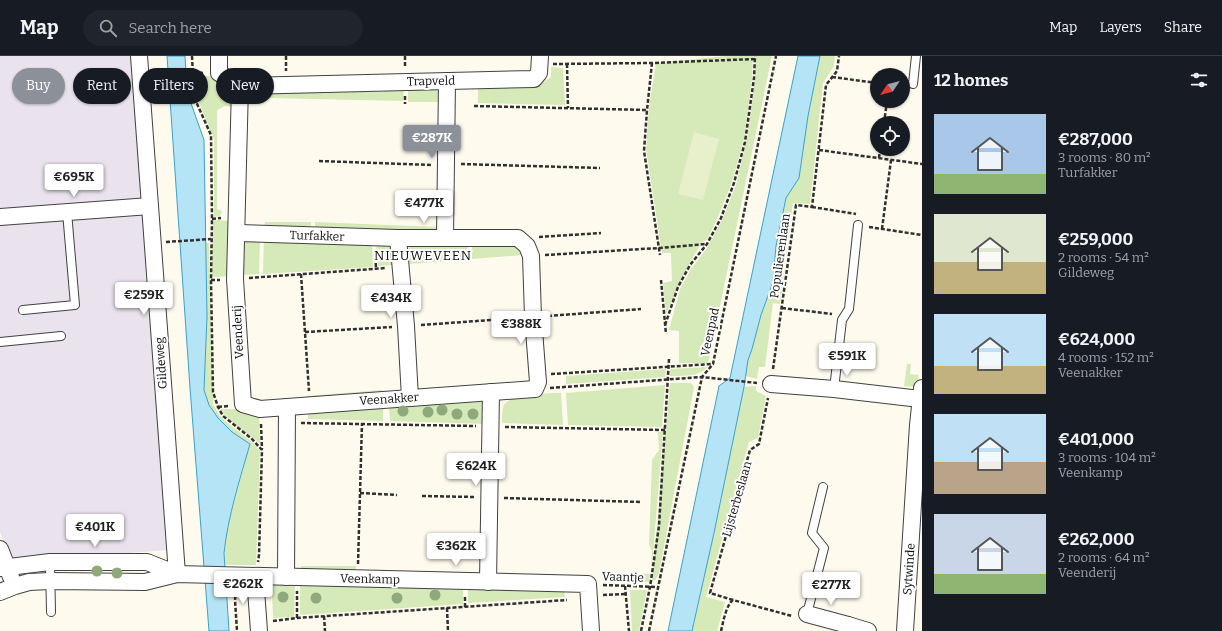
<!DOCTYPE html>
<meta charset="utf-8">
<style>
body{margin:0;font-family:Bitter,serif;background:#20242c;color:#f1f3f6;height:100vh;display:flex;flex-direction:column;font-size:15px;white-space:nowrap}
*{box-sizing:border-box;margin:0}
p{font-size:13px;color:#9ea1a6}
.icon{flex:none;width:22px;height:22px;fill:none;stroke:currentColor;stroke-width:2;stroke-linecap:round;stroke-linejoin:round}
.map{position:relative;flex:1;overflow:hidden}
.drawer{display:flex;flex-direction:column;background:#171b24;width:300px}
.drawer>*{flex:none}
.hud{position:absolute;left:12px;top:12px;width:380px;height:36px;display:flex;gap:8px}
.needle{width:26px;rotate:235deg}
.controls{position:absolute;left:870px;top:12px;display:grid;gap:8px}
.controls a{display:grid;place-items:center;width:40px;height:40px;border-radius:50%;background:#171b24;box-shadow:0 1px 3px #0004;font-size:20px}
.price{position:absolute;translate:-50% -34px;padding:0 9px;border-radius:4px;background:#fff;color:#222;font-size:13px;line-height:26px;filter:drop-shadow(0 1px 2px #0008)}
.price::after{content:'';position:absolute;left:50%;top:24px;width:12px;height:9px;margin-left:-6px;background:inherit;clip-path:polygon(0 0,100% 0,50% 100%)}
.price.on{background:#8c9099;color:#fff}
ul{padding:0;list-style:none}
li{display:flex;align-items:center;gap:12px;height:100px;padding:0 12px}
li span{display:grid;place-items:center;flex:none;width:112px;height:80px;border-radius:0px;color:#555}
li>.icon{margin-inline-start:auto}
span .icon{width:48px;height:48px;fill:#fffc;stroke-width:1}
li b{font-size:17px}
h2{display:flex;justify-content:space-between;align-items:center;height:48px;padding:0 12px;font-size:17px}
.tag{padding:0 14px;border-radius:18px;background:#171b24;box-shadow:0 1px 3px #0004;font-size:14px;line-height:36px}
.tag.on{background:#8c9099;color:#fff}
header{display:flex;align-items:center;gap:24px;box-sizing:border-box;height:56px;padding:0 20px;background:#171b24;border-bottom:1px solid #363941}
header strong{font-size:19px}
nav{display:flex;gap:22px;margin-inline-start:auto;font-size:14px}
.search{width:280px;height:36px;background:#20242c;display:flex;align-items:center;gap:10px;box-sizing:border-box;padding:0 14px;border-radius:22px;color:#9ea1a6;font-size:15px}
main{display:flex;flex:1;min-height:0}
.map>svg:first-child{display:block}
.industrial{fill:#eae2ec}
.green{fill:#d6e9b8}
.pitch{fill:#e7f0ca}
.water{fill:#b4e4f5;stroke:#3ba1cc}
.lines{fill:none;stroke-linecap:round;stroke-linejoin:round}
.lane-casing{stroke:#414141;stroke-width:10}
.street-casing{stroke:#414141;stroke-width:18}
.path{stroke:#303030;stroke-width:2.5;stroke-dasharray:4 2;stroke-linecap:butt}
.lane{stroke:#fff;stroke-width:8}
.street{stroke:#fff;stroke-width:16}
.tree{fill:#8fa87c}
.labels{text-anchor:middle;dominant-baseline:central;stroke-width:4;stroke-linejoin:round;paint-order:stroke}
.street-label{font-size:12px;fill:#0e0e0e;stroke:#fff}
.neighbourhood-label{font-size:13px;letter-spacing:1px;fill:#0e0e0e;stroke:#fff}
</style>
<header>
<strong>Map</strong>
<div class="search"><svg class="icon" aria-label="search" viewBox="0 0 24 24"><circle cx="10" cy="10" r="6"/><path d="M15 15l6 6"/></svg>Search here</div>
<nav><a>Map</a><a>Layers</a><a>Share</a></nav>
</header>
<main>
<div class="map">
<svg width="922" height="575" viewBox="0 0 922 575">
<rect width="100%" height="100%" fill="#fffaee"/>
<polygon class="industrial" points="0,0 141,0 170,494 11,505 0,476"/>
<g class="green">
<polygon points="726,0 753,0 752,23 744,83 731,129 717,163 707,184 702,186 686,213 666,258 663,227 672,225 671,197 662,197 646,93 649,51 656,7"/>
<polygon points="756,0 772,0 709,303 707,307 679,307 679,275 669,274 680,233 691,213 707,192 722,164 736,129 747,82 755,23"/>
<polygon points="820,0 835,0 834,10 823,27 810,148 793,147 780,248 773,247 765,311 759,311 757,323 745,320 748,304 752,293 761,259 773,226 776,190 786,142 799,122 808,60"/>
<polygon points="551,11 563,12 565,49 478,47 478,31 539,29 551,21"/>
<path d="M194 20H214C215 23 215 27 216 29 222 40 232 32 235 51L225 50 217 54V153L222 155 220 160 215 161 214 159V83L196 39Z"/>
<polygon points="397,31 404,31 403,45 268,42 268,35 382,36"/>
<polygon points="408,31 433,31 440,36 442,46 408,46"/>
<polygon points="215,164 232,165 231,220 215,221 212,219 213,167"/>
<polygon points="265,166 311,166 310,174 264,174"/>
<polygon points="315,166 438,171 434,175 315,175"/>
<polygon points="260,182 259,218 240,219 242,188 246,184"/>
<polygon points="264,182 372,185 373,211 263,218"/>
<path d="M376 185 387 186C392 193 392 200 393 209L378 210Z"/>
<polygon points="468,186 467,204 407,208 406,196 410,190"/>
<path d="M206 187H209L213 348 220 360 230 369 252 386 260 395 256 509H225C223 490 228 473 232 454 238 432 244 410 250 388 234 379 217 366 208 349 200 332 206 309 206 291 207 256 206 222 206 187Z"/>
<polygon points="472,187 517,189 523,199 472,203"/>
<polygon points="907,308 911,308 910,318 919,319 917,327 913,331 904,330"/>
<path d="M707 311C700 321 682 320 670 320V313Z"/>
<polygon points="666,313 665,321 566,328 566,320"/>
<polygon points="670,327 691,327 694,331 659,517 656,523 652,526"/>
<polygon points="665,329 662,371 568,369 566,337"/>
<polygon points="756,330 756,335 766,340 758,382 749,386 706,541 725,546 717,575 692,575 714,477 744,331"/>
<polygon points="382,334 383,341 306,345 306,340"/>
<path d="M552 337H561L563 369 502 367C502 362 502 353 504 349 509 339 542 338 552 337Z"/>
<polygon points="480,344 486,349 487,368 390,365 389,350"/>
<polygon points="383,350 383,365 308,363 308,355"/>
<path d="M221 353H240C246 359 250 360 259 360L260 388C249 377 228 367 221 353Z"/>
<polygon points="658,376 663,376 652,510 651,510 652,495 649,489 652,404 659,394"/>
<polygon points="301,510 356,510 356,518 302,515"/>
<polygon points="627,517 650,518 649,526 628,525"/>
<path d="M273 526H295L294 561 273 562 272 537 264 538C265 532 267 529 273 526Z"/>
<polygon points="300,526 463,530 463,548 300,559"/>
<polygon points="468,530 564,532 565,541 468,547"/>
<polygon points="630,534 647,534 639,575 632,575"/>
</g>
<polygon class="pitch" points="694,76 719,83 703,144 678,138"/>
<g class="water">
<path d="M167 0H185L187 36 204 84 207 261 204 334 209 349 218 362 232 376 250 388C240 423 228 460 224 497L229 575H209L190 332Z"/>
<polygon points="798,0 820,0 808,60 799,122 786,142 776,190 773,226 761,259 752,293 748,304 744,331 714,477 692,575 668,575 719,330 730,322"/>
</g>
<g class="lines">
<g class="lane-casing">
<g id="lane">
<polyline points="913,28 916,0"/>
<polyline points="23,254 75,249 67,156"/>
<polyline points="0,286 61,280"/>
<polyline points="834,333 842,264 849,253 858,169"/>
<polyline points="50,506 51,556"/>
<polyline points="807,558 824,492 812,477 823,431"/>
</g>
</g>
<g class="street-casing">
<g id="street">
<polyline points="139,0 177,518"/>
<polyline points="219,0 219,17 240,30 235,223 243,348 260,353 287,351 286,521"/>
<polyline points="240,30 534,23 539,17 540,0"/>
<polyline points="0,161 150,150"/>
<polyline points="237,177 398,182 518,182 527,190 531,200 533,261 538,326 535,333 287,351"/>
<polyline points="398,182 406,270 410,342"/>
<polyline points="445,182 447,25"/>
<polyline points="771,328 834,333 920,343"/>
<polyline points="0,493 11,521"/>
<polyline points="0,512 50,506 147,506 177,518"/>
<polyline points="255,520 259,575"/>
<polyline points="488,526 491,336"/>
<polyline points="0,536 15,530 29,526 50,525 145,526 177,518 588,528 591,575"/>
<polyline points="807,558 848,569"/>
<polyline points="847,575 848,569 868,575"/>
<polyline points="905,575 918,369 922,332"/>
</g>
</g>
<g class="path">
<polyline points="192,0 194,41 211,79 212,163 211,224 213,336 218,351 223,360 252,383 262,394 259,499 258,506"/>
<polyline points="286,0 286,15"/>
<polyline points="405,0 405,11"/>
<polyline points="652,7 647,54 644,95 660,199"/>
<polyline points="553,8 652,7 755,3"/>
<polyline points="567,8 568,52"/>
<polyline points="193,16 204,17"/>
<polyline points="832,21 877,27"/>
<polyline points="405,40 405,48"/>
<polyline points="474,50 647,54"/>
<polyline points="884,67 887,45"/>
<polyline points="819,94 922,108"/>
<polyline points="879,102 880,93"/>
<polyline points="319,105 432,109"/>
<polyline points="461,108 600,112"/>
<polyline points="812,151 856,158"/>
<polyline points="212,163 221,162"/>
<polyline points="869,171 922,179"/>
<polyline points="882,173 891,104"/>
<polyline points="539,181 601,177"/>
<polyline points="166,186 211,183"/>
<polyline points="375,195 376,212"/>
<polyline points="545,199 659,192 706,188"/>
<polyline points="301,218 309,335"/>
<polyline points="249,222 386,212"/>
<polyline points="211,224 220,224"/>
<polyline points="661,224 666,278"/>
<polyline points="782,252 832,258"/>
<polyline points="548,260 641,253"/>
<polyline points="421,269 519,262"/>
<polyline points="665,269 678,231 690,209 707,188 721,162 734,127 745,86 754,22 755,0"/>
<polyline points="305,276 392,271"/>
<polyline points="773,313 796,149 812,151 826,29 837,15 839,0"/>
<polyline points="551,318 712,308"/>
<polyline points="550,332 702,321 757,327"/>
<polyline points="218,351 228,350"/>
<polyline points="301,367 476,370"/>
<polyline points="261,368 262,393"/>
<polyline points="505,371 665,374"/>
<polyline points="360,437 397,439"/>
<polyline points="422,440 475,441"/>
<polyline points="504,442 641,446"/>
<polyline points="358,508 362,367"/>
<polyline points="603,529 658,531"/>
<polyline points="625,530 629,575"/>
<polyline points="236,534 235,544 237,575"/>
<polyline points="603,539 625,538"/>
<polyline points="733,544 710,537 750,394 759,388 768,342"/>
<polyline points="465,551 465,539"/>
<polyline points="447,552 448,575"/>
<polyline points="324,560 325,575"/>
<polyline points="297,562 297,535"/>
<polyline points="273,565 297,562 567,544"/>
<polyline points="641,575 650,531 659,470 669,303"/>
<polyline points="649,575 702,321 713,308 776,0"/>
<path d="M721 575C723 567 726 549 733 544L792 560"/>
</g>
<use href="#lane" class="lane"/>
<use href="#street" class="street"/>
</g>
<g class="tree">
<circle cx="259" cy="40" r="5.5"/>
<circle cx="442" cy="354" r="5.5"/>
<circle cx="403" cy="355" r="5.5"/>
<circle cx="428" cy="356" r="5.5"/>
<circle cx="457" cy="358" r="5.5"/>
<circle cx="473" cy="358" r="5.5"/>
<circle cx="97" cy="515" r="5.5"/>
<circle cx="117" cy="517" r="5.5"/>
<circle cx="435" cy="539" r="5.5"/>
<circle cx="283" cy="541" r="5.5"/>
<circle cx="316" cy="542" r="5.5"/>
<circle cx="397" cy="542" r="5.5"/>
</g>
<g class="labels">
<g class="street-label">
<text transform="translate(431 25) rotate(-1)">Trapveld</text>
<text transform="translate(317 180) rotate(2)">Turfakker</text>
<text transform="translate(780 200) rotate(-82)">Populierenlaan</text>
<text transform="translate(238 276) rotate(-93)">Veenderij</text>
<text transform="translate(710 276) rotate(-78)">Veenpad</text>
<text transform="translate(161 307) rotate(-94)">Gildeweg</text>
<text transform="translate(389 343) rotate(-4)">Veenakker</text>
<text transform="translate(737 443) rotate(-74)">Lijsterbeslaan</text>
<text transform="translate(909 513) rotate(-86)">Sytwinde</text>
<text transform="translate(623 521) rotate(2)">Vaantje</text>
<text transform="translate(370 523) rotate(1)">Veenkamp</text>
</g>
<g class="neighbourhood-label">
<text x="423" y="199">NIEUWEVEEN</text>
</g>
</g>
</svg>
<div class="controls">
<a><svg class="needle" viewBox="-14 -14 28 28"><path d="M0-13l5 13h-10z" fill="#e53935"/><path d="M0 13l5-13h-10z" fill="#9ea1a6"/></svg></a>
<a><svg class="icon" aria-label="locate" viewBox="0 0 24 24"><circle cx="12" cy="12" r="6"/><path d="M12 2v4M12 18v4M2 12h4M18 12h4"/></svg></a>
</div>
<b class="price on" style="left:432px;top:103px">€287K</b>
<b class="price" style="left:74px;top:142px">€695K</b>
<b class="price" style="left:424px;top:168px">€477K</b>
<b class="price" style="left:144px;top:260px">€259K</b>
<b class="price" style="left:391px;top:263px">€434K</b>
<b class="price" style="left:521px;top:289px">€388K</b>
<b class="price" style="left:847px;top:321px">€591K</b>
<b class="price" style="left:476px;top:431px">€624K</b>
<b class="price" style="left:95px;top:492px">€401K</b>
<b class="price" style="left:456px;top:511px">€362K</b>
<b class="price" style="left:243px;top:549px">€262K</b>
<b class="price" style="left:831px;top:550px">€277K</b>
<div class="hud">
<a class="tag on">Buy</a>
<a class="tag">Rent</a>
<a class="tag">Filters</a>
<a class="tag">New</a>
</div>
</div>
<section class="drawer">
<h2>12 homes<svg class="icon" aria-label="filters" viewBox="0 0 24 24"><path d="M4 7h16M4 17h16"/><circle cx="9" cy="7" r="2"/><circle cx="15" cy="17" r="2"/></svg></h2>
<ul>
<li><span style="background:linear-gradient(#a9c7e8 75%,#8fb573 0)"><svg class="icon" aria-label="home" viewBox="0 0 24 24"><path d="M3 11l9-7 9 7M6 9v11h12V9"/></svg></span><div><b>€287,000</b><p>3 rooms · 80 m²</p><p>Turfakker</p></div></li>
<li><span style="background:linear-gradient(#dfe7d0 60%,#c2b280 0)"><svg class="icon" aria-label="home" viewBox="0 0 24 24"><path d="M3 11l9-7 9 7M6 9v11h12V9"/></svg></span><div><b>€259,000</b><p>2 rooms · 54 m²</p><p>Gildeweg</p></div></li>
<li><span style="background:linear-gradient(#bfe0f5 65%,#c2b280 0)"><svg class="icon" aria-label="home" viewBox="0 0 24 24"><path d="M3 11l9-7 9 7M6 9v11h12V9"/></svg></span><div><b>€624,000</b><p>4 rooms · 152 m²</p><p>Veenakker</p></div></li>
<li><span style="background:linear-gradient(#bfe0f5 60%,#b9a48a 0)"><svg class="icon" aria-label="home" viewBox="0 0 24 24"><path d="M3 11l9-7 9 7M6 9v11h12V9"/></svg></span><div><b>€401,000</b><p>3 rooms · 104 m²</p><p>Veenkamp</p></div></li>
<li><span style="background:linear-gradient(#c9d6e8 75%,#8fb573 0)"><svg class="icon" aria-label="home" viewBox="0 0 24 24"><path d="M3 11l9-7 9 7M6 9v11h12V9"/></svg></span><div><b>€262,000</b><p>2 rooms · 64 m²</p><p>Veenderij</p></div></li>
</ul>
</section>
</main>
